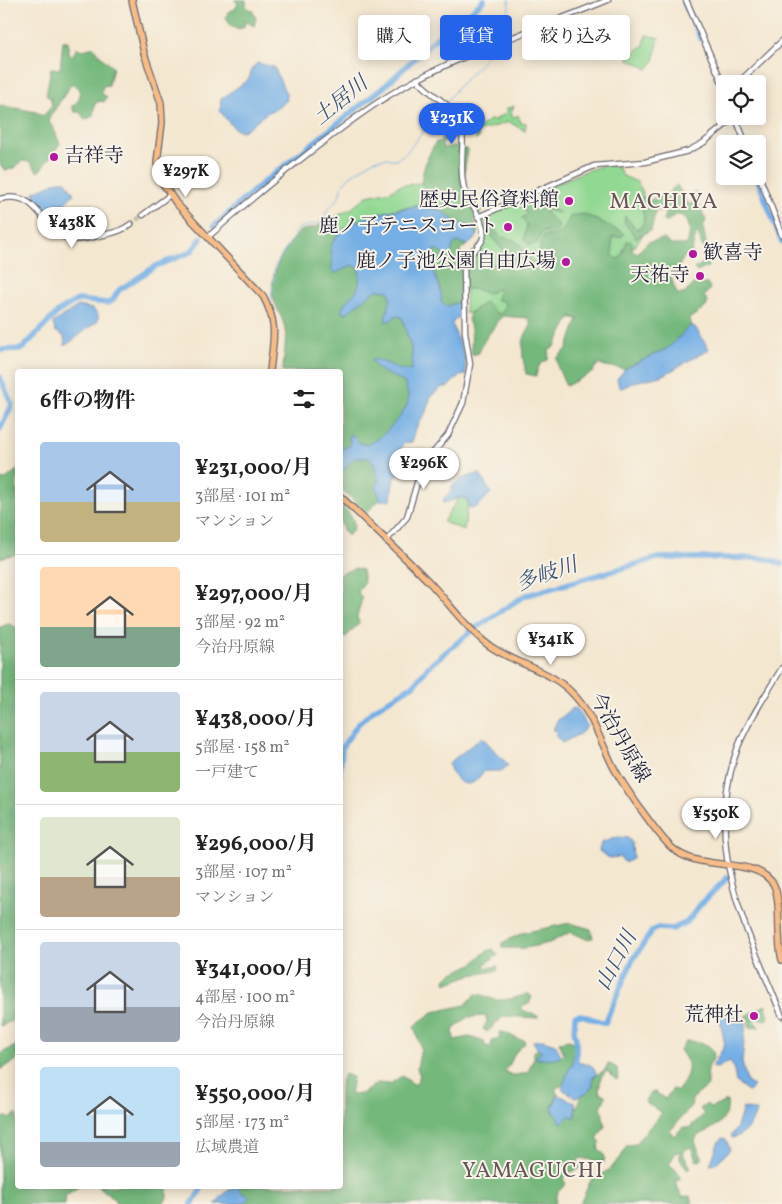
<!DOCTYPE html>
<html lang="ja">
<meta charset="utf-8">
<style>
body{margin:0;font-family:Vollkorn,"Noto Serif JP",serif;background:#f2f2f2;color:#222;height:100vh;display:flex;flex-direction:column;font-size:19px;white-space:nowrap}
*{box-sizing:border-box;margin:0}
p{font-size:16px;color:#767676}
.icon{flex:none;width:28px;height:28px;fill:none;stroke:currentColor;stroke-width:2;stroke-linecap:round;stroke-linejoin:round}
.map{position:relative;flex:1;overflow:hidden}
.sheet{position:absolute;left:15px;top:369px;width:328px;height:820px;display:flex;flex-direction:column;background:#fff;border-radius:5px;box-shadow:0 2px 12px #0003}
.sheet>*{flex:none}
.banner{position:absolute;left:358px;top:15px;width:349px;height:45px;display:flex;gap:10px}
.fabs{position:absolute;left:716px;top:75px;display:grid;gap:10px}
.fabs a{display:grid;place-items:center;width:50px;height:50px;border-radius:5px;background:#fff;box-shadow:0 2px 12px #0003;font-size:25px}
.price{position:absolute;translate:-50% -42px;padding:0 11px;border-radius:18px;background:#fff;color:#222;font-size:16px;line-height:32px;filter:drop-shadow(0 1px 2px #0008)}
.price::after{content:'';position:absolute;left:50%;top:30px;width:15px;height:11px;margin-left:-8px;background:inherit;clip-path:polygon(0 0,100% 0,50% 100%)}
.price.active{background:#2563eb;color:#fff}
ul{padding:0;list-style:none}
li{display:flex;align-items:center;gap:15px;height:125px;padding:0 25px}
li+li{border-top:1px solid #e0e0e0}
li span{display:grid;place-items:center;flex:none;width:140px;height:100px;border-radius:5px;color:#555}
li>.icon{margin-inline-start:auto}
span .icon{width:60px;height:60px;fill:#fffc;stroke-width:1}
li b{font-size:21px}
h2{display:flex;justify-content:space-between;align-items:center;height:60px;padding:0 25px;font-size:21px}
.pill{padding:0 18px;border-radius:5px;background:#fff;box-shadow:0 2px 12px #0003;font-size:18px;line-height:45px}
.pill.active{background:#2563eb;color:#fff}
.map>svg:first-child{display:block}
.green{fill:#91d892;stroke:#5a7d66}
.forest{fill:#74b87c;stroke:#4b6d5c}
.water{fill:#74afe5;stroke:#4b6890}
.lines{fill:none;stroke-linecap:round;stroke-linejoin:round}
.stream{stroke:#74afe5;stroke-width:1}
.river{stroke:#74afe5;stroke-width:5.5}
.minor-tunnel{stroke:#cac0b2;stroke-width:4.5;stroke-dasharray:4.5 2;stroke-linecap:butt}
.minor-casing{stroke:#6c676f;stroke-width:7}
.major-casing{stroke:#6c676f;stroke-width:8}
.minor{stroke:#fff;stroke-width:4.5}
.major{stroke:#f7bd88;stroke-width:5.5}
.poi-dot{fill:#b5179e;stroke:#f7f3e8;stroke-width:2}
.labels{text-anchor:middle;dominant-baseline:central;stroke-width:4;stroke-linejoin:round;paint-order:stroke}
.poi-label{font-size:20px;fill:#22223b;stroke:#f7f3e8;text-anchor:end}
.street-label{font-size:20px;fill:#22223b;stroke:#f7f3e8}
.water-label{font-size:21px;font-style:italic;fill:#3f5376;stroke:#f7f3e8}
.quarter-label{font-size:22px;letter-spacing:1px;fill:#675557;stroke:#f7f3e8}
</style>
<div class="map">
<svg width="782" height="1204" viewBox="0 0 782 1204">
<rect width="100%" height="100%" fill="#f7f3e8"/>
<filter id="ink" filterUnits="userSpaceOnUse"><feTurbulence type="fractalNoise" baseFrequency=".02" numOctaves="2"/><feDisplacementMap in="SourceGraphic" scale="10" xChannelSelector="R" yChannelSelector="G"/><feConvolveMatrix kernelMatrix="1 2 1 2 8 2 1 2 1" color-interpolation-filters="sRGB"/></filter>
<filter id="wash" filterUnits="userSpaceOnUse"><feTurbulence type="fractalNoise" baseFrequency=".0096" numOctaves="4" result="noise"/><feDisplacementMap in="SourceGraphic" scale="20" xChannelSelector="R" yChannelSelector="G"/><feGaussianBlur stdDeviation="1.12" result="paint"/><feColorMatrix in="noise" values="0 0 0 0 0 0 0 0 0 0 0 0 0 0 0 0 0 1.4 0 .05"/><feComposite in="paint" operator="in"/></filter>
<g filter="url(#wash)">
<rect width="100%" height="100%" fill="#f4e7d0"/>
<g class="green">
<polygon points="646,35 659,38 654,61 648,69 627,58 644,45"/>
<polygon points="514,106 511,113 513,118 518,115 521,123 526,123 525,131 509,122 477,132 479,138 476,140 476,129 490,120 497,120 497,118 507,113 506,109"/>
<path d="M606 165 617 166 623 176 637 182 642 190 644 218 642 236 632 249 611 325 556 315 529 318 465 313 467 259 484 238 483 220C500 207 512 205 531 196 556 185 579 171 606 165Z"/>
<path d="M421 183 429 192 430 207C406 203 356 217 339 235L327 221 351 209 367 196 391 191 398 186Z"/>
<polygon points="460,496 468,501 464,530 443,522"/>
</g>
<g class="forest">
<polygon points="235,0 246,0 246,7 252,10 256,18 254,26 245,21 244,27 239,29 231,26 226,17 228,12 235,9 238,4"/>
<path d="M63 41H68V53L72 56 77 48 83 50 94 47C97 53 108 63 113 67L109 85 103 86 101 93 107 97 104 102 101 101 95 103 93 116 85 120 80 112H74L72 106C82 100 83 90 72 83L48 120 53 127 60 144C53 152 45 166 38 172L30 162 22 161 13 169 5 170 0 165V105L36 112 43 116 52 106 50 97 46 96 51 68 60 69Z"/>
<path d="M451 120H453L450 137 442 144 443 148 457 146 468 150 463 180 482 212 474 220 479 233 467 246 460 249 461 263 470 264 479 251 489 265 496 263 504 252 493 238 490 228 492 226 500 237C520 239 523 247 533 262H540V244L543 236C558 236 565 231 570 216L584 214 622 232 624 234 621 237H612L613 255 617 259 621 257 627 241 632 242V250L637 253 648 242 664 239 671 245H686C692 237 691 213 676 215 673 216 669 220 666 222L663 220 666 212 656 210 651 230 636 238 624 222 625 216 636 229 641 227 644 220 641 198 647 196 649 201 668 193 677 185 688 204 693 203V192H696L697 202 706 220 703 227 708 254V267L697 272 694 269 702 264 706 258 698 233 696 234 691 254 684 257 678 268 673 269 670 275 677 294H684L694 284H708L710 289 704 296 708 302 706 307 689 319 693 332 669 352 629 372C619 365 610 369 600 364L595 367 593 372 566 386 558 368 557 358 567 349 578 319 571 316 555 346 549 351 548 360C539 363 538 367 536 376L526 374C523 356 518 342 531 326L529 318 502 316C494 329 483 338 479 353L472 355C470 342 474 331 468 320L470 313 485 302 498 314 503 312 505 304 503 301 496 300 499 293 497 289 487 294 476 289H460L458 309 439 307 428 271 429 192 421 183C423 169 428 154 436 142H440Z"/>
<polygon points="542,199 543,205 560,213 547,210 546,213 559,226 557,230 552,232 542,232 537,243 529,245 524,239 527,225 522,218 527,214 520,205"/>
<path d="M327 221 341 239 352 260 385 283 406 313 415 347 411 408 375 447 340 455V371H283C283 357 287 342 285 329 283 317 275 307 273 296 269 269 285 250 300 231L316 227Z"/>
<polygon points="368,454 375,459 382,498 367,512 340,488 340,461 353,455"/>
<polygon points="17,470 17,554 0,558 0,480 6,479"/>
<path d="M340 504C350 514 361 524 348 536 339 528 340 515 340 504Z"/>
<polygon points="355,568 362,570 364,582 358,592 362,599 357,617 359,623 346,637 340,636 343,608 340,604 340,574"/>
<polygon points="9,624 18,628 18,1015 11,1021 0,1026 0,627"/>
<polygon points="570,923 591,929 593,938 586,939 571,932 549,943 526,948 502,948 502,943 522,933"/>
<path d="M493 949 498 955 484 965 487 968 498 966 497 971 470 975 446 984 445 979C453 971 461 970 470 965 480 961 477 954 493 949Z"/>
<path d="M528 993 532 997 529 1004 522 1006V1010L538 1016V1018L504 1016 487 1032 483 1029 487 1022 486 1016 468 1017 453 1030 454 1040 469 1037 484 1041 485 1046 491 1047 492 1040 500 1038 499 1032C508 1031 514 1040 524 1040L525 1043 515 1053 509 1066 504 1070C512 1078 518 1075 528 1072L534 1058V1051L540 1050 546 1060 555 1059 564 1054 559 1042 569 1040 575 1043C574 1060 571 1069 564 1084L555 1089 558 1095 553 1105V1112L563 1122 570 1115H576L574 1110 580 1101V1096L593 1086 592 1078 605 1070 608 1063 617 1068 618 1079 616 1080 607 1071 601 1077 599 1092 606 1096 601 1107 605 1126 597 1139 600 1142 598 1149C603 1152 606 1156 604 1162L580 1158 577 1163 581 1168 568 1173 563 1179 566 1184 558 1192 555 1204H222L241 1186H340V1085L344 1074 353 1077 350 1094C362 1097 368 1089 377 1083L390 1084 402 1076 415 1085 420 1076 417 1068 421 1048 414 1026 433 1012 465 1005 476 994C483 994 489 998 496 1000 503 1001 522 997 528 993Z"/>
<polygon points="766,1005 769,1018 766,1020 752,1018 759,1027 749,1028 749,1019 745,1016"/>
<path d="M686 1041C695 1041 717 1043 713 1058 712 1063 708 1065 708 1069 707 1075 708 1081 708 1086L692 1099 691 1106 670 1131 674 1136 683 1127 689 1128 704 1114 700 1109 707 1104 711 1108 727 1101C730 1122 713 1128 697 1136L695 1142 702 1158 700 1161 696 1160 691 1147 684 1150 683 1154 691 1168 688 1170 680 1159V1152H676L669 1164 681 1175 679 1180 675 1181 682 1197 690 1196 692 1204H580L591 1180 609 1170 621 1157 627 1145 636 1144C644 1132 653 1124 662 1113L645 1102 651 1092H655L665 1099 673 1089 678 1091C688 1073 694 1069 680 1050Z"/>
<polygon points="17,1045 17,1060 0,1070 0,1054"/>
<polygon points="17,1113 18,1186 80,1186 66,1195 64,1204 0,1204 0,1118 7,1117 12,1119 14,1115"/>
<polygon points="98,1186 169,1186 167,1188 167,1198 163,1204 117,1204 116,1200"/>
</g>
<g class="water">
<path d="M257 63 274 67 286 94 287 100C281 106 274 109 267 113 240 131 244 143 220 111L221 99 249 79 252 69Z"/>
<polygon points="59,181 66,181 74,194 52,215 49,215 35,201 34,192"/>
<path d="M418 206 443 211 454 221 472 227 478 236 468 245 457 242 453 245 451 256 447 257 435 249C423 266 445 285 441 302L447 306 460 302V317L455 319 452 324 465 358 466 375 459 376 448 387H442L431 396 425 414 416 428 412 442 404 443 401 447V470L393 482 391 501 380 500 376 487 378 479 373 463 369 458H354L344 470 340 466V450L350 445 349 435H353C357 441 361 446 368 444 378 443 403 415 407 405 410 398 407 389 404 382L379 370 371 360C385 357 397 375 412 369V351L402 317 395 316 393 319 386 322C384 310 394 303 389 291L376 290 345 314 341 311C349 290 362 300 359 268L352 265 336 273 331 270C335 258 329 250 332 244 347 214 389 212 418 206Z"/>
<polygon points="78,306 93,309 98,315 98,321 65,346 64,336 55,331 53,323"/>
<polygon points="690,326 695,327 709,349 664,375 661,374 661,376 634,382 622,388 619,387 617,379 626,368 668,348"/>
<polygon points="477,474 480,474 491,493 477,507 469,508 468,501 463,497 443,503 444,498 452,491 451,487 461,479"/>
<polygon points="573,708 577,709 587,726 581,733 562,743 555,735 558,732 557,730 553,730 557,721"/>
<path d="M482 737 508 765 502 771H485C480 775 477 781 472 783 460 788 450 773 449 763Z"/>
<polygon points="618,837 628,838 632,843 633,858 625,863 620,857 609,858 599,851 601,843"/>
<path d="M719 1016C726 1014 740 1017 746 1022L742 1062 747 1082 753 1086 749 1092 736 1082 734 1070 730 1061 717 1068 712 1067 725 1045Z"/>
<polygon points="543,1040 555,1044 561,1055 559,1058 537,1059 537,1055 542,1052 538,1050 533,1041"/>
<polygon points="575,1062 591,1065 597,1074 592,1078 593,1086 586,1093 576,1098 562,1089 570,1066"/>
<polygon points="558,1095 575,1102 575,1118 570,1115 563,1122 560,1122 552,1108"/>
<path d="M743 1108 756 1111C754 1122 744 1136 732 1138L731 1135 737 1127Z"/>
<polygon points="722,1138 726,1139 730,1150 715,1164 710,1165 718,1143"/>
<polygon points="238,1187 241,1192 250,1197 244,1204 215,1204 227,1191"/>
</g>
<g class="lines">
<g class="stream">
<path d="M493 42C500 28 511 17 509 0"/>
<polyline points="271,301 275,266 299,228 319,223 323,219 328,209 338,199 343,184 350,176 374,160 387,158 396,160 407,152 457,88 483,61 490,48"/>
</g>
<g class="river">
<polyline points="683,0 701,39"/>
<polyline points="717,77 725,96"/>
<polyline points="756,176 782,242"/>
<polyline points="214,226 259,186 385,86 461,15 467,15 484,0"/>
<polyline points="0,350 22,349 58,312 72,303 78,300 107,303 112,301 119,290 156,266 191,252 201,239"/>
<polyline points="0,377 12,405 0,429"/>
<polyline points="340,774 342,747 358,724 375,709 415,684 429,666 474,629 524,596 658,558 752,558 768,559 782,564"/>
<polyline points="576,1066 576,1039 574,1030 575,1016 581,1015 605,1023 632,961 652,931 657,928 673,929 687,922 700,905 728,877"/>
<polyline points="192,1204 203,1186"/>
</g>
</g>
</g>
<g filter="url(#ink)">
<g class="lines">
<polyline class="minor-tunnel" points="131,224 143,215"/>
<g class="minor-casing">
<g id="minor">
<polyline points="686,0 725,89"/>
<polyline points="737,84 782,41"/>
<polyline points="735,116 746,144"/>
<polyline points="758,173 782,235"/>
<path d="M0 199C43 189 40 235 72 239 81 241 91 237 99 236 111 233 121 232 131 224"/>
<polyline points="143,215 170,195"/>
<polyline points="478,217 594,166 645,162 688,151 703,143 735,117"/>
<path d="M208 237C241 207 275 179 310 152 344 126 377 100 416 80 477 48 545 26 608 0"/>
<path d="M386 541 407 517 422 466 448 435 463 403 470 364 465 332 464 261C469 253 481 247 483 238 486 221 469 202 464 188 458 166 466 144 461 122 452 104 429 95 417 79"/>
<path d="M782 668C767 693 749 719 738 747 702 848 745 925 782 1016"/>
</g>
</g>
<g class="major-casing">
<g id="major">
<path d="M132 0 144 53 161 103 162 123 157 162 160 179 176 203 263 296C279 325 273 340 270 371"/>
<path d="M340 496C370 525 401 553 430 583 448 602 465 627 487 644 513 664 551 669 574 695 593 715 601 743 614 768 623 785 657 834 671 847 699 874 755 854 774 885 782 904 776 937 782 960"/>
</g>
</g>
<use href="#minor" class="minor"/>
<use href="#major" class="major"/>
</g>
</g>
<g class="poi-dot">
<circle cx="54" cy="157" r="5"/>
<circle cx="569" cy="201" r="5"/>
<circle cx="508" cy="227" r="5"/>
<circle cx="693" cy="254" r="5"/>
<circle cx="566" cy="262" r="5"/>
<circle cx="700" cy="276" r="5"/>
<circle cx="754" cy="1016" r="5"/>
</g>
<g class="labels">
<g class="poi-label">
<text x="64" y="157" text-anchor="start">吉祥寺</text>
<text x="559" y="201">歴史民俗資料館</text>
<text x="498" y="227">鹿ノ子テニスコート</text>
<text x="703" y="254" text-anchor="start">歓喜寺</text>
<text x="556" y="262">鹿ノ子池公園自由広場</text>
<text x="690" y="276">天祐寺</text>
<text x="744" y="1016">荒神社</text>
</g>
<g class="street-label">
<text transform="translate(619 738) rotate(60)">今治丹原線</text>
</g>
<g class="water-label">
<text transform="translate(341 101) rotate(-39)">土居川</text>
<text transform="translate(547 575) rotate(-19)">多岐川</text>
<text transform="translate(617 961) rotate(-62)">山口川</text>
</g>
<g class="quarter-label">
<text x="664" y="202">MACHIYA</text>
<text x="533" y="1171">YAMAGUCHI</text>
</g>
</g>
</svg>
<div class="fabs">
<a><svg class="icon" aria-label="locate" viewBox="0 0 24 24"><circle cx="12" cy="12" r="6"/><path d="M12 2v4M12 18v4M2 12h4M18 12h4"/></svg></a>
<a><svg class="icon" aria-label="layers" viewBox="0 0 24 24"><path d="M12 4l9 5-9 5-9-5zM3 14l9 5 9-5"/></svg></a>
</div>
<b class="price active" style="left:452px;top:145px">¥231K</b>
<b class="price" style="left:186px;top:198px">¥297K</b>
<b class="price" style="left:72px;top:249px">¥438K</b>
<b class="price" style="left:424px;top:490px">¥296K</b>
<b class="price" style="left:551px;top:666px">¥341K</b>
<b class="price" style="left:716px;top:840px">¥550K</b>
<div class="banner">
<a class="pill">購入</a>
<a class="pill active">賃貸</a>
<a class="pill">絞り込み</a>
</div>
<section class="sheet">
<h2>6件の物件<svg class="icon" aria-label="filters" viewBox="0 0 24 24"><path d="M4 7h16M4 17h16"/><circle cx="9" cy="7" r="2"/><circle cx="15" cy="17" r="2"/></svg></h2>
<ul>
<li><span style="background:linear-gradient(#a9c7e8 60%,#c2b280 0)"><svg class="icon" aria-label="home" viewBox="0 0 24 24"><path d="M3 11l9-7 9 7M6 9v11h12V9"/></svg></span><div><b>¥231,000/月</b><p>3部屋 · 101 m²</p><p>マンション</p></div></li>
<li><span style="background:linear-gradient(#ffd9b3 60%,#7fa58c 0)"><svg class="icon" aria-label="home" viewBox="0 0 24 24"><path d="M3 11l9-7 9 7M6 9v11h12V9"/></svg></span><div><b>¥297,000/月</b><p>3部屋 · 92 m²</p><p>今治丹原線</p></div></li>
<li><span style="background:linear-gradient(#c9d6e8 60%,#8fb573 0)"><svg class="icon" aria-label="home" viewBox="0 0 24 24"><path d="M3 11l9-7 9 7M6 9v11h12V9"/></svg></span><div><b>¥438,000/月</b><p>5部屋 · 158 m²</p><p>一戸建て</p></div></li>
<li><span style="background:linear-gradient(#dfe7d0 60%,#b9a48a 0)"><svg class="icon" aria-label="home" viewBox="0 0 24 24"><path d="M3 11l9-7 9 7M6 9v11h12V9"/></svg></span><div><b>¥296,000/月</b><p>3部屋 · 107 m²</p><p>マンション</p></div></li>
<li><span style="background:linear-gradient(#c9d6e8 65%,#9aa5b1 0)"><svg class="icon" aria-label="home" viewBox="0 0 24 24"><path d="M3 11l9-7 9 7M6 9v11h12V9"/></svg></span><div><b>¥341,000/月</b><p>4部屋 · 100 m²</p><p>今治丹原線</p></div></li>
<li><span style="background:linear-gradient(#bfe0f5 75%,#9aa5b1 0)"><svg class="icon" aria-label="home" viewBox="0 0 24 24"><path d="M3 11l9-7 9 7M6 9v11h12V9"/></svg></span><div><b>¥550,000/月</b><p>5部屋 · 173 m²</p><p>広域農道</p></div></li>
</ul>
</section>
</div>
